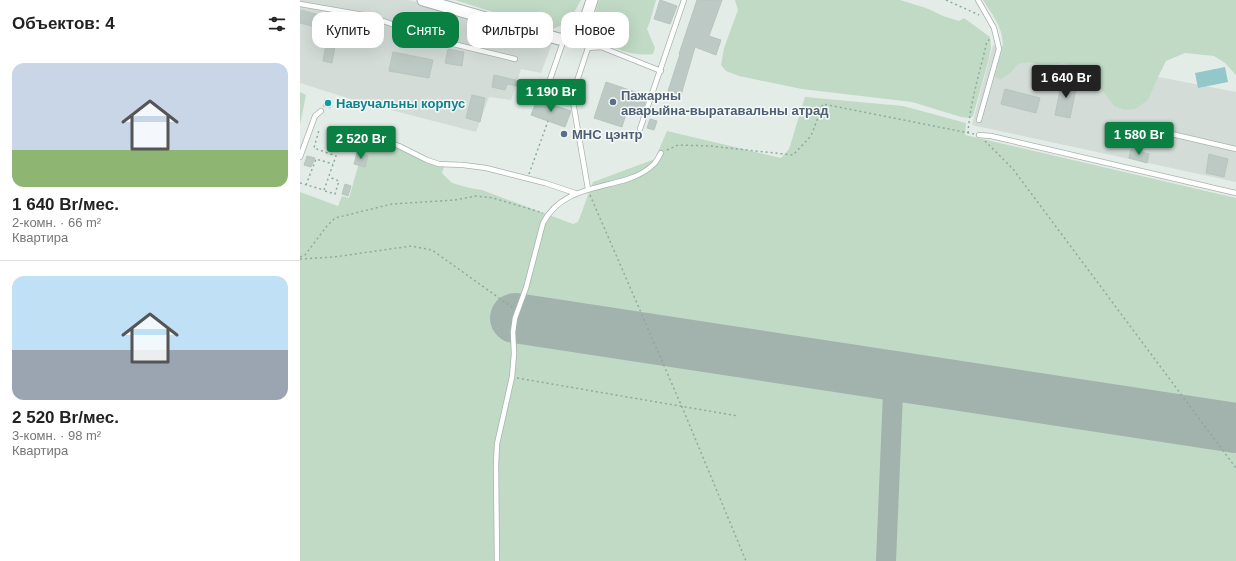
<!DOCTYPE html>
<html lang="ru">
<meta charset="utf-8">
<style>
body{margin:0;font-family:Helvetica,sans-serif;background:#f6f6f6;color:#222;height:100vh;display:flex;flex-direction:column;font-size:15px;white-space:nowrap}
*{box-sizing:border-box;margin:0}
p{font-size:13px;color:#767676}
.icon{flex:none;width:22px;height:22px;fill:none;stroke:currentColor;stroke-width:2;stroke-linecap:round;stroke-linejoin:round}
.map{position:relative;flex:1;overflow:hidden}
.drawer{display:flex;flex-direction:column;background:#fff;width:300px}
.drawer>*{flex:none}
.hud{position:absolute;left:12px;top:12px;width:380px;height:36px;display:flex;gap:8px}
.price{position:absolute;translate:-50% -34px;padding:0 9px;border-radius:4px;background:#0b8043;color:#fff;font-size:13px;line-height:26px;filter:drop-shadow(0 1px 2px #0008)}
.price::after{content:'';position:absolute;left:50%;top:24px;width:12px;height:9px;margin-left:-6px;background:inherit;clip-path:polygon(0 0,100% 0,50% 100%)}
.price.selected{background:#222;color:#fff}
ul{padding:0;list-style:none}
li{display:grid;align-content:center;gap:8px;height:212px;padding:0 12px}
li+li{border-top:1px solid #e0e0e0}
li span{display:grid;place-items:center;height:124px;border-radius:12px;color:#555}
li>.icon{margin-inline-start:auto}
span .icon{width:72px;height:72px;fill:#fffc;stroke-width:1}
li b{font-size:17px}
h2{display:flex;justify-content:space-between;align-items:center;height:48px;padding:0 12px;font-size:17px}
.chip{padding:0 14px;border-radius:12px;background:#fff;box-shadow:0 4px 16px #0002;font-size:14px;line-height:36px}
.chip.selected{background:#0b8043;color:#fff}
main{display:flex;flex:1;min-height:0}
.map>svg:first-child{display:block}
.built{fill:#d3dcd7}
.green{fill:#c0dac5}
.water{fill:#93c7ca}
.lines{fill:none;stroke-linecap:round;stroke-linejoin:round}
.taxiway{stroke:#a2b2ac;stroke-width:20}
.runway{stroke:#a2b2ac;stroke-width:50}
.building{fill:#bdc9c4;stroke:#b7c5be}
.service-casing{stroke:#a7b4ae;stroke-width:6}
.tertiary-casing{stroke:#a7b4ae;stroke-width:13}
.path{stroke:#89ac9e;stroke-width:1.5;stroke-dasharray:2 3;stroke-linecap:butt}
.service{stroke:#fff;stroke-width:4.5}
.tertiary{stroke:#fff;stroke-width:11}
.service-dot{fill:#5c6f8a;stroke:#f5f9f6;stroke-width:1.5}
.culture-dot{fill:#0f9aa8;stroke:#f5f9f6;stroke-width:1.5}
.labels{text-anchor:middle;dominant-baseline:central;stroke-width:3;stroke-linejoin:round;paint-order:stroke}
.service-label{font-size:13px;font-weight:bold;fill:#4e5e75;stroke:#f5f9f6;text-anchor:start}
.culture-label{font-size:13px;font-weight:bold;fill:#0d838f;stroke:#f5f9f6;text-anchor:start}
</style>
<main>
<section class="drawer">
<h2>Объектов: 4<svg class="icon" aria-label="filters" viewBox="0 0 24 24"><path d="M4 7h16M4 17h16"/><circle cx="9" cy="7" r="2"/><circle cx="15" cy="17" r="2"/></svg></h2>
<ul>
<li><span style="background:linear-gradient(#c9d6e8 70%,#8fb573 0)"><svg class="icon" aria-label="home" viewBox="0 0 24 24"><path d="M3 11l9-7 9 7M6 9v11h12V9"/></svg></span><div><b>1 640 Br/мес.</b><p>2-комн. · 66 m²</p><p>Квартира</p></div></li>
<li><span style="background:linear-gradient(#bfe0f5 60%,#9aa5b1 0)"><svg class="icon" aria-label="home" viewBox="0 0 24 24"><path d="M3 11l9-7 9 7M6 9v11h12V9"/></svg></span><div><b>2 520 Br/мес.</b><p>3-комн. · 98 m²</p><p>Квартира</p></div></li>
</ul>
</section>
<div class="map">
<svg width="936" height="561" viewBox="0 0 936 561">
<rect width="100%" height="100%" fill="#e4ece8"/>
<g class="built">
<polygon points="0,0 109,0 253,41 241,73 221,69 211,100 189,97 176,132 60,102 0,83"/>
<polygon points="693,45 936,92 936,182 672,125"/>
</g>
<g class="green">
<polygon points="155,0 281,0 268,23 252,29 221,21"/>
<path d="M299 0H356C353 10 351 20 347 29L355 48 353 54C330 57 306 47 291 29Z"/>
<polygon points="435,0 600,0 626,8 643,16 659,21 664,18 690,37 691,48 688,62 673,116 670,118 661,117 612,102 502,89 439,76 426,71 421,65 424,48 438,10"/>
<path d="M683 0H936V75L925 63 914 56 885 53 866 61 858 77 848 100 835 109 825 110 814 106 792 77 776 67 764 63 744 66 729 62 718 64 710 73 701 79 696 78C693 70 701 60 702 51 706 31 693 16 683 0Z"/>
<polygon points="0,92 6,95 0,125"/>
<polygon points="505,97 603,106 666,123 665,135 936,198 936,561 0,561 0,192 38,206 42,196 49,198 64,145 64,138 97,147 144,167 142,173 152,183 170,188 182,190 273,224 278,222 293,182 355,159 367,131 481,158 489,149"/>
</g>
<polygon class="water" points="925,67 928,82 898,88 895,73"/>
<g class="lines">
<polyline class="taxiway" points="586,561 593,393 602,377"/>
<polyline class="runway" points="215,318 936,428"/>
</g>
<g class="building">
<polygon points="360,0 377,6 370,24 354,19"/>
<polygon points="397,0 422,0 409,36 421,40 416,55 395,47 381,95 368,91 380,54 379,54"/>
<polygon points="1,10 30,18 27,30 0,23"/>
<polygon points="29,28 38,30 32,63 23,61"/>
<polygon points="148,49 164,52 162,66 145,63"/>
<polygon points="93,52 133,60 129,78 89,71"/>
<polygon points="194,75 224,82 223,87 207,84 205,90 192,87"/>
<polygon points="762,80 777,84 770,118 755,115"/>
<polygon points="306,82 347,96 342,112 328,107 322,127 294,118"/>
<polygon points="705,89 740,98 736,113 701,104"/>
<polygon points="172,95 185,98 180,122 166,118"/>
<polygon points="25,99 32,101 30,108 23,106"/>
<polygon points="237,100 271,111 265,127 231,115"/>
<polygon points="350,119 357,121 354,130 347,128"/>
<polygon points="831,149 849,154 847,163 829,158"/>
<polygon points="57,153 68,156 65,167 54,164"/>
<polygon points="909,154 928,159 924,177 906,173"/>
<polygon points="7,156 15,158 11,167 4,165"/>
<polygon points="45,184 51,186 48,196 42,194"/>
</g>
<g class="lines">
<g class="service-casing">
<g id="service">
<polyline points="678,0 694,28 699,49 679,120"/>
<polyline points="0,4 69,16 137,40 215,59"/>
<polyline points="264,39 246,91 266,99 272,96 288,48 276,33"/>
<polyline points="288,48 301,47 361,71"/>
<polyline points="272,96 288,189"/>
<polyline points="846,128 936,149"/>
<polyline points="340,129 384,0"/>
<polyline points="679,135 691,136 936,193"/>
<polyline points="58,136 80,139 99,146 127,160 139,164 163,165 186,168 245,183 275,193"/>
<polyline points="0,157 15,116 21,111"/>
<path d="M197 561 196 466 197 444 212 377 214 354 213 332 215 318 226 288 243 223C260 190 296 189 328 179 337 176 347 171 354 164 357 161 359 156 361 153"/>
</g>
</g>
<g class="tertiary-casing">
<path id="tertiary" d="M123 0 259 39C262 39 266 39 269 38 283 33 288 12 292 0"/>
</g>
<g class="path">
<polyline points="646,0 679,15"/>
<path d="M668 133C670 102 680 72 687 41L691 39"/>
<polyline points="685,141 713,169 936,468"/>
<polyline points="367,150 378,145 410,146 493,155 511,136 523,104 674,134"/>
<polyline points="229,174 248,121"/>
<polyline points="0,183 24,190 36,156 14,148 19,130"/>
<polyline points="6,185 16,159 33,164"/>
<polyline points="25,191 35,194 39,181 29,177"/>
<polyline points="290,195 385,414 446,561"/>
<polyline points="0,257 5,255 27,226 35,218 92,204 155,200 176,196 193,198 243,213"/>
<polyline points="0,259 34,257 111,246 132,250 213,308"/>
<polyline points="217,378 438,416"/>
</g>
<use href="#service" class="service"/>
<use href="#tertiary" class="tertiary"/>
</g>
<g class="service-dot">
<circle cx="313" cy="102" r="4"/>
<circle cx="264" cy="134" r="4"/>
</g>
<circle class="culture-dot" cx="28" cy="103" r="4"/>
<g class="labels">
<g class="service-label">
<text x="321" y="95">Пажарны<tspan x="321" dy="15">аварыйна-выратавальны атрад</tspan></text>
<text x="272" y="134">МНС цэнтр</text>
</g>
<g class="culture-label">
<text x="36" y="103">Навучальны корпус</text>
</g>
</g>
</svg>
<b class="price selected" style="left:766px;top:99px">1 640 Br</b>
<b class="price" style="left:251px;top:113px">1 190 Br</b>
<b class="price" style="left:839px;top:156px">1 580 Br</b>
<b class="price" style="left:61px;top:160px">2 520 Br</b>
<div class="hud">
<a class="chip">Купить</a>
<a class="chip selected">Снять</a>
<a class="chip">Фильтры</a>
<a class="chip">Новое</a>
</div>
</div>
</main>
